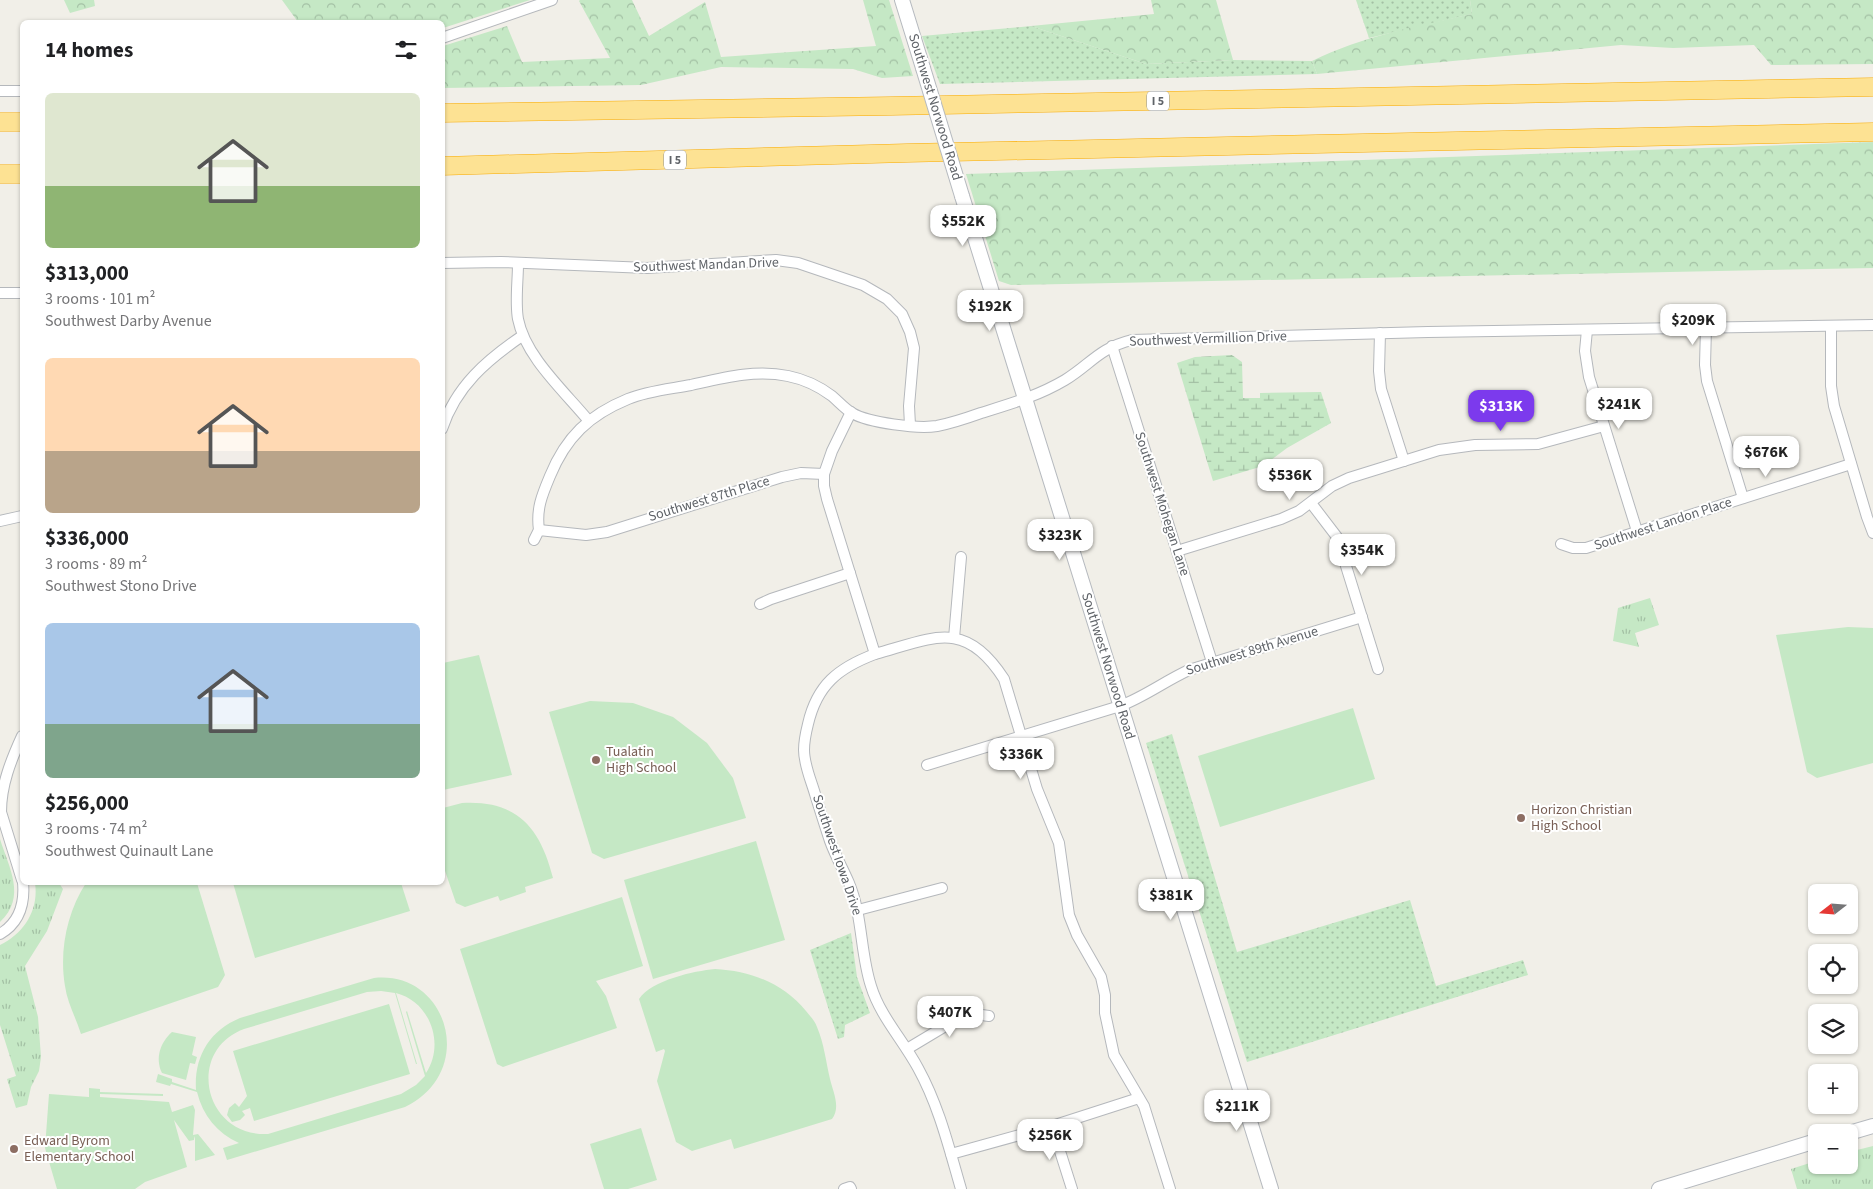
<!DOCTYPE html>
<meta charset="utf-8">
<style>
body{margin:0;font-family:"Source Sans 3",sans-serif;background:#f6f6f6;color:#202124;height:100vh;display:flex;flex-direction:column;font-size:19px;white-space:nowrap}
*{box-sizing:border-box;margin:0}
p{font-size:16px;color:#757577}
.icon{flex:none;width:28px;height:28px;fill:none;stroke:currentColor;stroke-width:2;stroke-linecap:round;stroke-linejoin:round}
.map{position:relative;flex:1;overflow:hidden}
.panel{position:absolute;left:20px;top:20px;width:425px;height:865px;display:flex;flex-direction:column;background:#fff;border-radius:8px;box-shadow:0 1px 4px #0004}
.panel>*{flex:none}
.needle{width:32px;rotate:253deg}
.buttons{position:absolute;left:1808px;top:884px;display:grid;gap:10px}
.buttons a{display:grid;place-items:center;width:50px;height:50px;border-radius:8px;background:#fff;box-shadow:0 1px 4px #0004;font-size:25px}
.price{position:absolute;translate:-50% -42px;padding:0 11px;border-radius:10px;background:#fff;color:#222;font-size:16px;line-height:32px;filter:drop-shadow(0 1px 2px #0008)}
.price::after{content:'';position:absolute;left:50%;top:30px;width:15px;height:11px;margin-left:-8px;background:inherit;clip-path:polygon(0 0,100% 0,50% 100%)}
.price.current{background:#7c3aed;color:#fff}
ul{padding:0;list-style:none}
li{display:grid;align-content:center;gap:10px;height:265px;padding:0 25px}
li span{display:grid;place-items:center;height:155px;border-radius:8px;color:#555}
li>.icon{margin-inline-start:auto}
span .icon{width:90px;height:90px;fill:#fffc;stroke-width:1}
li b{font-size:21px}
h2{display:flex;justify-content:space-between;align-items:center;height:60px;padding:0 25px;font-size:21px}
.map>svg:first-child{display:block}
.grass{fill:url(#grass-dots)}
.forest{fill:url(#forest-crowns)}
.wetland{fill:url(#wetland-marsh)}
.park{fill:url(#park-tufts)}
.pitch{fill:#c5e8c5;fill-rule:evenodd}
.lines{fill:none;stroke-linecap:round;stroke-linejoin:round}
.street-casing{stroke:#b5b8bc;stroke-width:12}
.secondary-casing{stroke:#b6babf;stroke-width:16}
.highway-casing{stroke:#f9ab00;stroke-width:19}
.street{stroke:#fff;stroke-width:10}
.secondary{stroke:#fff;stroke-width:14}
.highway{stroke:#fde293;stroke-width:18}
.secondary-bridge-casing{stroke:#b6babf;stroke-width:16;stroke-linecap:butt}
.secondary-bridge{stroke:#fff;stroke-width:14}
.education-dot{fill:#8d6e63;stroke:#fff;stroke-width:2}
.labels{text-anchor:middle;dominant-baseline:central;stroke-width:4;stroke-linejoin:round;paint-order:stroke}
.shield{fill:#fff;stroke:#8f9295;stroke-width:1}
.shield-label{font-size:12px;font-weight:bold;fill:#5f6368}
.street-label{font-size:14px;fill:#5f6368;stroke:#fff}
.education-label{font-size:14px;fill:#785e54;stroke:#fff;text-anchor:start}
</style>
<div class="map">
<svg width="1873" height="1189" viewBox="0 0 1873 1189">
<defs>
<pattern id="grass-dots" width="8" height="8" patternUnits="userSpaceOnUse" patternTransform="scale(1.25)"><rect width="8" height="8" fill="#c5e8c5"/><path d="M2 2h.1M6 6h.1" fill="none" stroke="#a3c0a4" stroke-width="1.8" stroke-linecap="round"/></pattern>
<pattern id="forest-crowns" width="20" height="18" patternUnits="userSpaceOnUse" patternTransform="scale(1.25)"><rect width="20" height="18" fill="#c5e8c5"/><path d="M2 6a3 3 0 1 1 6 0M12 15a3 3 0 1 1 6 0" fill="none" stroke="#a3c0a4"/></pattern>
<pattern id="wetland-marsh" width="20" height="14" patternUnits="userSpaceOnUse" patternTransform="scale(1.25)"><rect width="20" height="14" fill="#c5e8c5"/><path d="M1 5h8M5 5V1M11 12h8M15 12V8" fill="none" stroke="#a3c0a4"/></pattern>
<pattern id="park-tufts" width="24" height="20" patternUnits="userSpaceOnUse" patternTransform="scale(1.25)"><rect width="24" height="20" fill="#c5e8c5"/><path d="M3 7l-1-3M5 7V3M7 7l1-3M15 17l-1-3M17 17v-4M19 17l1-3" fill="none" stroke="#a3c0a4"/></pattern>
</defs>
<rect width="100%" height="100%" fill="#f1efe8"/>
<g class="grass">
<polygon points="1356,0 1470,0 1472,14 1369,38"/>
<polygon points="1031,26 1146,64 1233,60 1312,61 1317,74 940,84 922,36"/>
<polygon points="1172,734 1237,952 1410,900 1436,986 1523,960 1528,975 1247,1062 1146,743"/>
<polygon points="851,933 857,977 870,1013 845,1025 844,1037 838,1039 810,950"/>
</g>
<g class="forest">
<polygon points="64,0 94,0 95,6 70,13"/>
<polygon points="282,0 530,0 443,28 442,22 298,22"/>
<polygon points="580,0 632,0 649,36 705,2 721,57 876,46 863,0 889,0 913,76 882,78 853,69 721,67 641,85 443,88 443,46 507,26 522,62 610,58 579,1"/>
<polygon points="1151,0 1216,0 1233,60 1146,64 1031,26 1154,14"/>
<path d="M1470 0H1873V64L1771 65 1754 45 1673 48 1621 45 1317 74 1312 61C1363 36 1417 26 1472 14Z"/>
<polygon points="1873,142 1873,268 1011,285 999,281 966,174"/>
</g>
<polygon class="wetland" points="1232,355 1242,362 1243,398 1260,398 1260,393 1321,392 1331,423 1287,448 1263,466 1213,481 1177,363 1195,357"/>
<g class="park">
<polygon points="1650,598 1659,625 1635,633 1639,647 1613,641 1618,608"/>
<path d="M0 839C9 868 27 897 0 922Z"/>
<path d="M35 883H59L63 889 47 931 25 966 38 1017 41 1057 39 1071 31 1087 27 1105 16 1108 7 1079 16 1076 0 1025V945C24 933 39 910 35 883Z"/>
<polygon points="1873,1146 1873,1189 1797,1189 1791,1169 1816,1161 1816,1165 1849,1165 1849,1152"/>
</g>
<g class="pitch">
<polygon points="1848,627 1873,628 1873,763 1817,778 1807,772 1776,635"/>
<polygon points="479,655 512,775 443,790 443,663"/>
<polygon points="590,701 633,703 673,717 707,743 733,778 746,818 604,859 592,853 549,712"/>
<polygon points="1353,708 1375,779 1220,827 1198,756"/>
<path d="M462 803C517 800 540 827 553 878L525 887 526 892 500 901 498 896 465 907 456 903 443 865V808Z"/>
<polygon points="756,841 785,940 653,979 624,880"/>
<path d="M86 883H197L225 975 218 987 81 1034C76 1018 67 1002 65 986 59 951 67 912 86 883Z"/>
<polygon points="233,883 401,883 410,911 255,958"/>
<polygon points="622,897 643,966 596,981 606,996 617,1028 503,1067 497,1064 460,949"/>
<path d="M715 969C751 971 783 983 806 1011 810 1016 815 1021 817 1027 824 1043 826 1062 830 1079 833 1092 841 1107 832 1119L734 1149 731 1139 692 1151 676 1142 657 1081 665 1051 664 1049 656 1052 639 999C652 980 694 971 715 969Z"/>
<path d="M374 978C448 970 478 1072 405 1107L227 1160 223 1148 239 1143C217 1133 203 1116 197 1092L171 1084 170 1086 156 1082 158 1074 172 1079V1082L196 1090C194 1057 209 1031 240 1018ZM381 991 395 993 416 1064H417L396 993C431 1002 445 1045 426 1073L407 1011 406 1012 425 1076 416 1085 401 1094 268 1134C204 1137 185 1051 244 1029L367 992Z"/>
<polygon points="389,1004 410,1074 254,1121 250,1108 242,1111 245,1115 240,1120 232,1122 227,1115 229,1108 235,1103 239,1107 247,1096 233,1051"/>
<path d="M172 1032 196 1037 192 1055 197 1057 195 1064 190 1063 186 1080 162 1073C155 1058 160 1043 172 1032Z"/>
<polygon points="89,1088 100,1089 100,1092 163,1094 163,1096 100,1094 100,1097 169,1102 172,1112 193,1105 195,1110 193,1135 198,1134 215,1155 195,1161 195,1139 194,1136 194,1140 189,1141 174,1120 187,1167 145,1182 135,1189 57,1189 45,1148 49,1094 89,1097"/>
<polygon points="641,1128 657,1180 628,1189 604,1189 590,1144"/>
</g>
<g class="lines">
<g class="street-casing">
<g id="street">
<polyline points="442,38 552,0"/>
<polyline points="0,91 22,91"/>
<polyline points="442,263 501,262 647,268 776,260 798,263 863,285 887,299 902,314 910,332 914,348 909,406 910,425"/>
<path d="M518 264C518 281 515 302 518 319 525 356 564 391 588 420"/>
<polyline points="0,293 21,293"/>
<polyline points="1831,326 1831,386 1834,406 1867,517 1873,533"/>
<polyline points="1706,328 1705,365 1707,381 1743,498"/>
<polyline points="1587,330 1585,351 1589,377 1637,531"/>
<polyline points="1380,333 1379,371 1381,389 1404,461"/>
<polyline points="1112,346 1212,662"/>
<path d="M442 429C456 386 487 360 522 336"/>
<path d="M824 474V486L827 499 875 654C933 638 965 618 1004 679L1037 789 1059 843 1069 915 1077 935 1101 977 1105 995V1013L1114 1055 1144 1106 1170 1189"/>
<polyline points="1311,503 1337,537 1378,669"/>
<polyline points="0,521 22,516"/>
<path d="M539 530C536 509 542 495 550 476 566 437 589 415 628 399 647 391 670 389 691 385 722 378 755 369 788 376 803 379 820 387 832 396 839 402 845 409 852 413 869 423 918 429 937 426 952 423 967 418 981 413 1010 404 1038 396 1065 380 1091 364 1099 348 1132 340L1428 332 1873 325"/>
<polyline points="534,540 539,530 586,535 607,532 782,477 801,473 824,474 832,451 851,412"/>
<polyline points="1561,544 1573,548 1586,548 1851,464"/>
<polyline points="1177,551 1281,519 1299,511 1332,486 1349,478 1439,450 1475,445 1538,444 1604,426"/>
<polyline points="760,604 771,599 850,573"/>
<polyline points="954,638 961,557"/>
<path d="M875 654C838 668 817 685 808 724 806 732 804 742 804 750 804 765 811 780 815 794 820 810 825 826 830 841 835 855 843 869 849 883 863 917 860 952 871 986 880 1016 903 1040 918 1068 939 1106 949 1148 961 1189"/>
<path d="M22 736C11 760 1 785 1 812L22 880"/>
<path d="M927 765 1120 706C1144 697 1165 681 1189 670L1362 617"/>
<polyline points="858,910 942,888"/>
<path d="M0 934C19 923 25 904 23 882"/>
<polyline points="907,1049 967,1013 989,1016"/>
<polyline points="1052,1126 1072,1189"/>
<polyline points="951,1154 1052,1126 1139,1098"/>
<polyline points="844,1189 850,1187 851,1189"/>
</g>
</g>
<g class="secondary-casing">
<g id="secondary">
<polyline points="902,0 923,68"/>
<polyline points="962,196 1271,1189"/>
<polyline points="1849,1133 1873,1126"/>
<polyline points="1659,1189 1816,1141"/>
</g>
</g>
<g class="highway-casing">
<g id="highway">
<polyline points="442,113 891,106 1873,87"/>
<polyline points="0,122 22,122"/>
<polyline points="442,166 907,153 1873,132"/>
<polyline points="0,174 22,174"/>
</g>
</g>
<use href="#street" class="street"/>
<use href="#secondary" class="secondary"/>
<use href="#highway" class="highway"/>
<g class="secondary-bridge-casing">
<polyline id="secondary-bridge" points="923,68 962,196"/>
</g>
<use href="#secondary-bridge" class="secondary-bridge"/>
</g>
<g class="education-dot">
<circle cx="596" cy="760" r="5"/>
<circle cx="1521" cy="818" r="5"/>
<circle cx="14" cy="1149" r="5"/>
</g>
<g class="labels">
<g class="shield">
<rect x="1147" y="91.5" width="22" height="19" rx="4"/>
<rect x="664" y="150.5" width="22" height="19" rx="4"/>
</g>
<g class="shield-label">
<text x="1158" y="101">I 5</text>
<text x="675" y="160">I 5</text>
</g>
<g class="street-label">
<text transform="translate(935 107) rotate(73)">Southwest Norwood Road</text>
<text transform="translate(706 265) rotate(-2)">Southwest Mandan Drive</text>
<text transform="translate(1208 339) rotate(-2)">Southwest Vermillion Drive</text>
<text transform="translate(709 499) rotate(-17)">Southwest 87th Place</text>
<text transform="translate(1162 504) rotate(72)">Southwest Mohegan Lane</text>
<text transform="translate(1663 524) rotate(-18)">Southwest Landon Place</text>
<text transform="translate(1252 651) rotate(-17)">Southwest 89th Avenue</text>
<text transform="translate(1108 666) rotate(73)">Southwest Norwood Road</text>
<text transform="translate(837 855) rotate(71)">Southwest Iowa Drive</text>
</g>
<g class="education-label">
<text x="606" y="752">Tualatin<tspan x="606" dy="16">High School</tspan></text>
<text x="1531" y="810">Horizon Christian<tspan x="1531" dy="16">High School</tspan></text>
<text x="24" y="1141">Edward Byrom<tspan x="24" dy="16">Elementary School</tspan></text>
</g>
</g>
</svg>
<div class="buttons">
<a><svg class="needle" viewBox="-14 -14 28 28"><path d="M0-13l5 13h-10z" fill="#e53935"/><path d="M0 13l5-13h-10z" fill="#757577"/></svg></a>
<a><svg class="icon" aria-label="locate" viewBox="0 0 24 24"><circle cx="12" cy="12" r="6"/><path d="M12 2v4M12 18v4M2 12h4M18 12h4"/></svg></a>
<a><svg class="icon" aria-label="layers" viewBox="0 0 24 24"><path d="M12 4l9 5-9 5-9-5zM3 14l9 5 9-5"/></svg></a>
<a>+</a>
<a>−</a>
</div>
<b class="price" style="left:963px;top:247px">$552K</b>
<b class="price" style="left:990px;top:332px">$192K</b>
<b class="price" style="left:1693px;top:346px">$209K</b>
<b class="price" style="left:1619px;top:430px">$241K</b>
<b class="price current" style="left:1501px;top:432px">$313K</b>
<b class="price" style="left:1766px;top:478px">$676K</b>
<b class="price" style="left:1290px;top:501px">$536K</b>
<b class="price" style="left:1060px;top:561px">$323K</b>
<b class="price" style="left:1362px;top:576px">$354K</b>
<b class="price" style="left:1021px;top:780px">$336K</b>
<b class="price" style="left:1171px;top:921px">$381K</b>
<b class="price" style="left:950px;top:1038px">$407K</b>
<b class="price" style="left:1237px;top:1132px">$211K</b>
<b class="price" style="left:1050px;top:1161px">$256K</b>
<section class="panel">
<h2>14 homes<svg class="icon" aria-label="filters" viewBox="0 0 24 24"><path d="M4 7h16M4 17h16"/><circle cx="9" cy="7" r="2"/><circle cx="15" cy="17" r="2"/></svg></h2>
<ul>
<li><span style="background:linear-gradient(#dfe7d0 60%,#8fb573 0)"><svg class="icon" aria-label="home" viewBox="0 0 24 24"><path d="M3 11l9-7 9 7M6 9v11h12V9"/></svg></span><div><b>$313,000</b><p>3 rooms · 101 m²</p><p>Southwest Darby Avenue</p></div></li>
<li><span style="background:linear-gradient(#ffd9b3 60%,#b9a48a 0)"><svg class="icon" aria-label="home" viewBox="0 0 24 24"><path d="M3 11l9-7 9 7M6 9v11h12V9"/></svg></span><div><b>$336,000</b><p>3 rooms · 89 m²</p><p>Southwest Stono Drive</p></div></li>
<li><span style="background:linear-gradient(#a9c7e8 65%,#7fa58c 0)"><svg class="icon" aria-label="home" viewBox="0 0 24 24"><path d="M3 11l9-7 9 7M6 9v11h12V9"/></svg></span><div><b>$256,000</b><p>3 rooms · 74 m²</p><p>Southwest Quinault Lane</p></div></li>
</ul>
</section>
</div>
